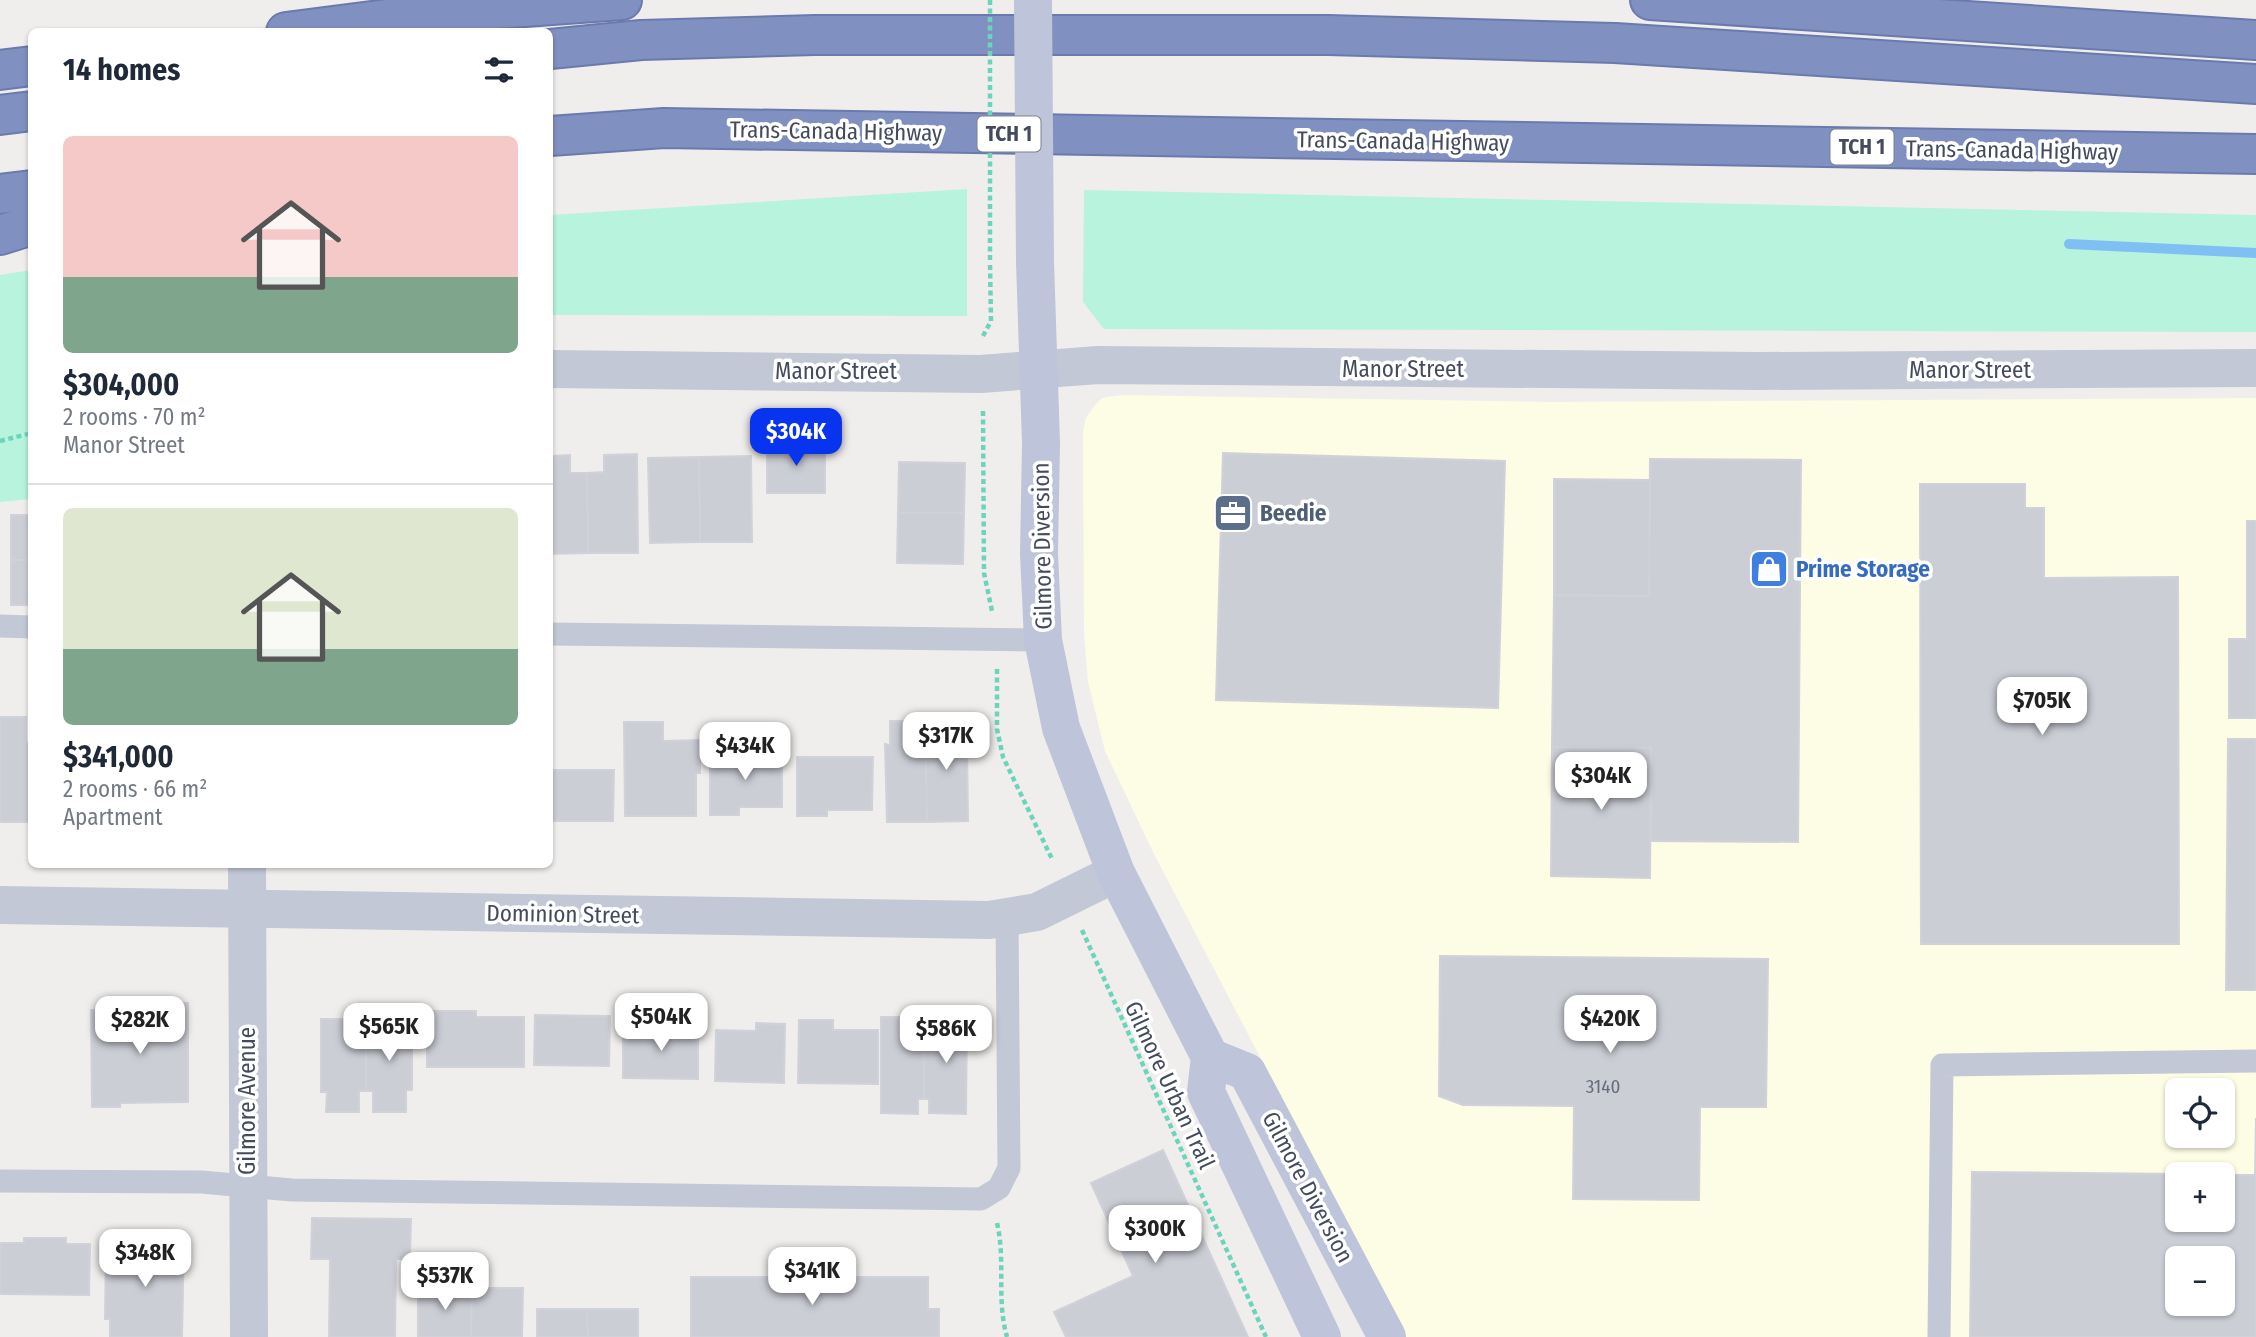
<!DOCTYPE html>
<meta charset="utf-8">
<style>
body{margin:0;font-family:"Fira Sans Condensed",sans-serif;background:#f6f6f7;color:#1f2937;height:100vh;display:flex;flex-direction:column;font-size:26px;white-space:nowrap}
*{box-sizing:border-box;margin:0}
p{font-size:23px;color:#747a83}
.icon{flex:none;width:38px;height:38px;fill:none;stroke:currentColor;stroke-width:2;stroke-linecap:round;stroke-linejoin:round}
.map{position:relative;flex:1;overflow:hidden}
.sheet{position:absolute;left:28px;top:28px;width:525px;height:840px;display:flex;flex-direction:column;background:#fff;border-radius:10px;box-shadow:0 2px 5px #0004}
.sheet>*{flex:none}
.buttons{position:absolute;left:2165px;top:1078px;display:grid;gap:14px}
.buttons a{display:grid;place-items:center;width:70px;height:70px;border-radius:10px;background:#fff;box-shadow:0 2px 5px #0004;font-size:35px}
.price{position:absolute;translate:-50% -60px;padding:0 16px;border-radius:14px;background:#fff;color:#222;font-size:23px;line-height:46px;filter:drop-shadow(0 2px 4px #0008)}
.price::after{content:'';position:absolute;left:50%;top:42px;width:21px;height:16px;margin-left:-10px;background:inherit;clip-path:polygon(0 0,100% 0,50% 100%)}
.price.current{background:#0934ef;color:#fff}
ul{padding:0;list-style:none}
li{display:grid;align-content:center;gap:14px;height:371px;padding:0 35px}
li+li{border-top:2px solid #e0e1e3}
li span{display:grid;place-items:center;height:217px;border-radius:10px;color:#555}
li>.icon{margin-inline-start:auto}
span .icon{width:126px;height:126px;fill:#fffc;stroke-width:1}
li b{font-size:30px}
h2{display:flex;justify-content:space-between;align-items:center;height:84px;padding:0 35px;font-size:30px}
.map>svg:first-child{display:block}
.commercial{fill:#fdfce4;fill-rule:evenodd}
.green{fill:#b7f3dd}
.lines{fill:none;stroke-linecap:round;stroke-linejoin:round}
.stream{stroke:#80bff4;stroke-width:10}
.building{fill:#ccced6;stroke:#d1d1da;stroke-width:2;fill-rule:evenodd}
.highway-casing{stroke:#6b7aad;stroke-width:42}
.path{stroke:#6cd4ba;stroke-width:4.5;stroke-dasharray:5 3.5;stroke-linecap:butt}
.lane{stroke:#c2c8d6;stroke-width:23}
.street{stroke:#c2c8d6;stroke-width:38}
.secondary{stroke:#bec4d9;stroke-width:38}
.highway{stroke:#8090c1;stroke-width:38}
.path-bridge{stroke:#6cd4ba;stroke-width:4.5;stroke-dasharray:5 3.5;stroke-linecap:butt}
.secondary-bridge{stroke:#bec4d9;stroke-width:38}
.labels{text-anchor:middle;dominant-baseline:central;stroke-width:7;stroke-linejoin:round;paint-order:stroke}
.number-label{font-size:19px;fill:#666c7a}
.shield{fill:#fff;stroke:#7c818d;stroke-width:2}
.shield-label{font-size:21px;font-weight:bold;fill:#444b5c}
.street-label{font-size:23px;fill:#444b5c;stroke:#fff}
.service-label{font-size:23px;font-weight:bold;fill:#4e5e75;stroke:#fff;text-anchor:start}
.shop-label{font-size:23px;font-weight:bold;fill:#366cbe;stroke:#fff;text-anchor:start}
</style>
<div class="map">
<svg width="2256" height="1337" viewBox="0 0 2256 1337">
<rect width="100%" height="100%" fill="#f0eeed"/>
<path class="commercial" d="M1121 395 1549 402 2256 398V1337H1406L1153 852 1105 751 1088 682 1084 633 1083 431 1086 418 1095 405 1102 398ZM2177 1090H2222V1136H2177ZM2177 1174H2222V1220H2177ZM2177 1258H2222V1304H2177Z"/>
<g class="green">
<polygon points="967,189 967,316 550,315 550,215"/>
<polygon points="1084,190 2256,215 2256,332 1104,329 1083,302"/>
<polygon points="31,270 31,499 0,502 0,275"/>
</g>
<g class="lines">
<polyline class="stream" points="2069,244 2256,253"/>
</g>
<g class="building">
<rect x="767" y="444" width="58" height="49"/>
<polygon points="1223,453 1505,461 1498,708 1216,700"/>
<polygon points="637,454 638,553 588,553 587,473 604,472 604,455"/>
<polygon points="570,455 570,473 587,473 588,553 550,554 550,456"/>
<polygon points="751,456 752,542 700,542 699,457"/>
<polygon points="699,457 700,542 650,543 648,458"/>
<polygon points="1650,459 1801,460 1798,842 1651,841 1651,748 1552,747 1554,595 1649,596"/>
<polygon points="899,462 965,463 964,513 898,513"/>
<polygon points="1554,479 1650,480 1649,596 1554,595"/>
<polygon points="1920,484 2025,484 2025,508 2044,508 2044,578 2178,577 2179,944 1921,944"/>
<polygon points="898,513 964,513 963,564 897,563"/>
<rect x="11" y="515" width="21" height="45"/>
<polygon points="2247,521 2256,521 2256,718 2229,718 2229,639 2247,639"/>
<rect x="11" y="560" width="21" height="45"/>
<polygon points="0,717 26,717 26,743 30,743 30,822 0,822"/>
<polygon points="962,720 962,744 967,742 968,821 927,822 925,721"/>
<polygon points="890,721 925,721 927,822 887,822 885,744 890,745"/>
<polygon points="624,722 663,722 663,741 700,740 700,773 696,773 696,816 625,816"/>
<polygon points="2228,739 2256,739 2256,990 2226,990"/>
<rect x="30" y="743" width="2" height="79"/>
<polygon points="1552,747 1651,748 1650,878 1551,876"/>
<polygon points="782,753 782,807 739,807 739,815 710,815 710,754"/>
<polygon points="797,757 873,757 872,810 827,810 827,816 797,816"/>
<polygon points="550,770 614,770 613,821 550,821"/>
<polygon points="1440,956 1768,959 1766,1107 1700,1107 1699,1200 1573,1199 1574,1106 1463,1105 1439,1096"/>
<polygon points="155,1003 188,1003 188,1102 120,1103 120,1107 92,1107 91,1010 155,1010"/>
<polygon points="427,1011 476,1011 476,1017 524,1017 524,1067 427,1067"/>
<polygon points="535,1015 610,1016 609,1066 534,1065"/>
<polygon points="881,1017 925,1017 924,1099 918,1099 918,1114 881,1113"/>
<polygon points="925,1017 967,1017 966,1114 929,1113 929,1099 924,1099"/>
<polygon points="321,1019 366,1019 366,1091 359,1091 359,1112 326,1112 327,1092 321,1092"/>
<polygon points="366,1019 412,1019 412,1090 406,1090 406,1112 373,1112 373,1091 366,1091"/>
<polygon points="799,1020 833,1020 833,1030 878,1030 878,1084 798,1083"/>
<polygon points="756,1023 785,1024 784,1083 715,1081 716,1030 756,1031"/>
<polygon points="623,1028 698,1028 698,1079 623,1078"/>
<path d="M2256 1118V1337H1970L1972 1172 2177 1174V1220H2222V1175H2255ZM2177 1258H2222V1304H2177Z"/>
<polygon points="1163,1150 1248,1337 1066,1337 1054,1312 1133,1276 1091,1183"/>
<polygon points="312,1218 411,1219 410,1259 396,1259 395,1337 329,1337 330,1259 311,1259"/>
<polygon points="24,1238 66,1238 66,1244 90,1244 89,1295 0,1294 0,1243 24,1243"/>
<polygon points="161,1239 184,1240 182,1337 110,1337 110,1319 105,1319 106,1244 161,1245"/>
<polygon points="691,1277 928,1277 928,1309 939,1309 939,1337 691,1337"/>
<polygon points="418,1287 472,1288 471,1337 418,1337"/>
<polygon points="472,1288 523,1288 522,1337 471,1337"/>
<polygon points="537,1309 587,1309 588,1337 537,1337"/>
<polygon points="587,1309 638,1309 638,1337 588,1337"/>
</g>
<g class="lines">
<g class="highway-casing">
<g id="highway">
<polyline points="1650,0 2256,40"/>
<polyline points="286,32 427,14 622,0"/>
<polyline points="550,49 641,40 815,35 1328,35 1615,43 2256,84"/>
<polyline points="0,70 32,66"/>
<polyline points="0,115 32,111"/>
<polyline points="550,136 664,128 2256,154"/>
<polyline points="0,194 32,190"/>
<polyline points="0,235 32,225"/>
</g>
</g>
<g class="path">
<polyline points="983,336 991,321 990,262"/>
<polyline points="983,411 984,573 992,611"/>
<polyline points="0,441 32,433"/>
<polyline points="997,669 997,729 1003,757 1053,861"/>
<polyline points="1082,930 1266,1337"/>
<path d="M997 1223C1006 1261 996 1299 1007 1337"/>
</g>
<g class="lane">
<polyline points="0,626 32,627"/>
<polyline points="550,634 1043,640"/>
<polyline points="0,1181 201,1182 292,1190 981,1199 999,1188 1009,1168 1007,919"/>
<polyline points="1939,1337 1942,1065 2256,1061"/>
</g>
<g class="street">
<polyline points="550,369 981,374 1098,365 1758,371 2256,368"/>
<polyline points="247,864 249,1337"/>
<polyline points="0,905 989,920 1037,912 1116,873"/>
</g>
<g class="secondary">
<polyline points="1035,262 1041,443 1039,554 1043,640 1061,728 1116,873 1210,1057 1206,1092 1322,1337"/>
<polyline points="1210,1057 1247,1072 1387,1337"/>
</g>
<use href="#highway" class="highway"/>
<polyline class="path-bridge" points="990,0 990,262"/>
<polyline class="secondary-bridge" points="1033,0 1035,262"/>
</g>
<defs>
<g id="office-square" transform="scale(2.0125)"><rect x="-9" y="-9" width="18" height="18" rx="4" fill="#5c6f8a" stroke="#fff"/><path d="M-6-3h4V-5.5h4V-3h4V5H-6ZM-1-4.5V-3h2v-1.5ZM-6 0V1H6V0Z" fill="#fff"/></g>
<g id="shop-square" transform="scale(2.0125)"><rect x="-9" y="-9" width="18" height="18" rx="4" fill="#3f7fe0" stroke="#fff"/><path d="M-5-2.5h2.3a2.7 3.5 0 0 1 5.4 0H5L5.5 6h-11ZM-1.5-2.5h3a1.5 2.3 0 0 0-3 0Z" fill="#fff"/></g>
</defs>
<g fill-rule="evenodd">
<use href="#office-square" x="1233" y="513"/>
<use href="#shop-square" x="1769" y="569"/>
</g>
<g class="labels">
<g class="number-label">
<text x="1603" y="1086">3140</text>
</g>
<g class="shield">
<rect x="977.5" y="116.5" width="63" height="35" rx="5"/>
<rect x="1830.5" y="129.5" width="63" height="35" rx="5"/>
</g>
<g class="shield-label">
<text x="1009" y="134">TCH 1</text>
<text x="1862" y="147">TCH 1</text>
</g>
<g class="street-label">
<text transform="translate(836 131) rotate(1)">Trans-Canada Highway</text>
<text transform="translate(1403 141) rotate(1)">Trans-Canada Highway</text>
<text transform="translate(2012 150) rotate(1)">Trans-Canada Highway</text>
<text x="1403" y="369">Manor Street</text>
<text x="1970" y="370">Manor Street</text>
<text x="836" y="371">Manor Street</text>
<text transform="translate(1042 546) rotate(-91)">Gilmore Diversion</text>
<text transform="translate(563 914) rotate(1)">Dominion Street</text>
<text transform="translate(1170 1085) rotate(65)">Gilmore Urban Trail</text>
<text transform="translate(247 1101) rotate(-90)">Gilmore Avenue</text>
<text transform="translate(1308 1187) rotate(62)">Gilmore Diversion</text>
</g>
<g class="service-label">
<text x="1260" y="513">Beedie</text>
</g>
<g class="shop-label">
<text x="1796" y="569">Prime Storage</text>
</g>
</g>
</svg>
<div class="buttons">
<a><svg class="icon" aria-label="locate" viewBox="0 0 24 24"><circle cx="12" cy="12" r="6"/><path d="M12 2v4M12 18v4M2 12h4M18 12h4"/></svg></a>
<a>+</a>
<a>−</a>
</div>
<b class="price current" style="left:796px;top:468px">$304K</b>
<b class="price" style="left:2042px;top:737px">$705K</b>
<b class="price" style="left:946px;top:772px">$317K</b>
<b class="price" style="left:745px;top:782px">$434K</b>
<b class="price" style="left:1601px;top:812px">$304K</b>
<b class="price" style="left:661px;top:1053px">$504K</b>
<b class="price" style="left:1610px;top:1055px">$420K</b>
<b class="price" style="left:140px;top:1056px">$282K</b>
<b class="price" style="left:389px;top:1063px">$565K</b>
<b class="price" style="left:946px;top:1065px">$586K</b>
<b class="price" style="left:1155px;top:1265px">$300K</b>
<b class="price" style="left:145px;top:1289px">$348K</b>
<b class="price" style="left:812px;top:1307px">$341K</b>
<b class="price" style="left:445px;top:1312px">$537K</b>
<section class="sheet">
<h2>14 homes<svg class="icon" aria-label="filters" viewBox="0 0 24 24"><path d="M4 7h16M4 17h16"/><circle cx="9" cy="7" r="2"/><circle cx="15" cy="17" r="2"/></svg></h2>
<ul>
<li><span style="background:linear-gradient(#f6c9c9 65%,#7fa58c 0)"><svg class="icon" aria-label="home" viewBox="0 0 24 24"><path d="M3 11l9-7 9 7M6 9v11h12V9"/></svg></span><div><b>$304,000</b><p>2 rooms · 70 m²</p><p>Manor Street</p></div></li>
<li><span style="background:linear-gradient(#dfe7d0 65%,#7fa58c 0)"><svg class="icon" aria-label="home" viewBox="0 0 24 24"><path d="M3 11l9-7 9 7M6 9v11h12V9"/></svg></span><div><b>$341,000</b><p>2 rooms · 66 m²</p><p>Apartment</p></div></li>
</ul>
</section>
</div>
